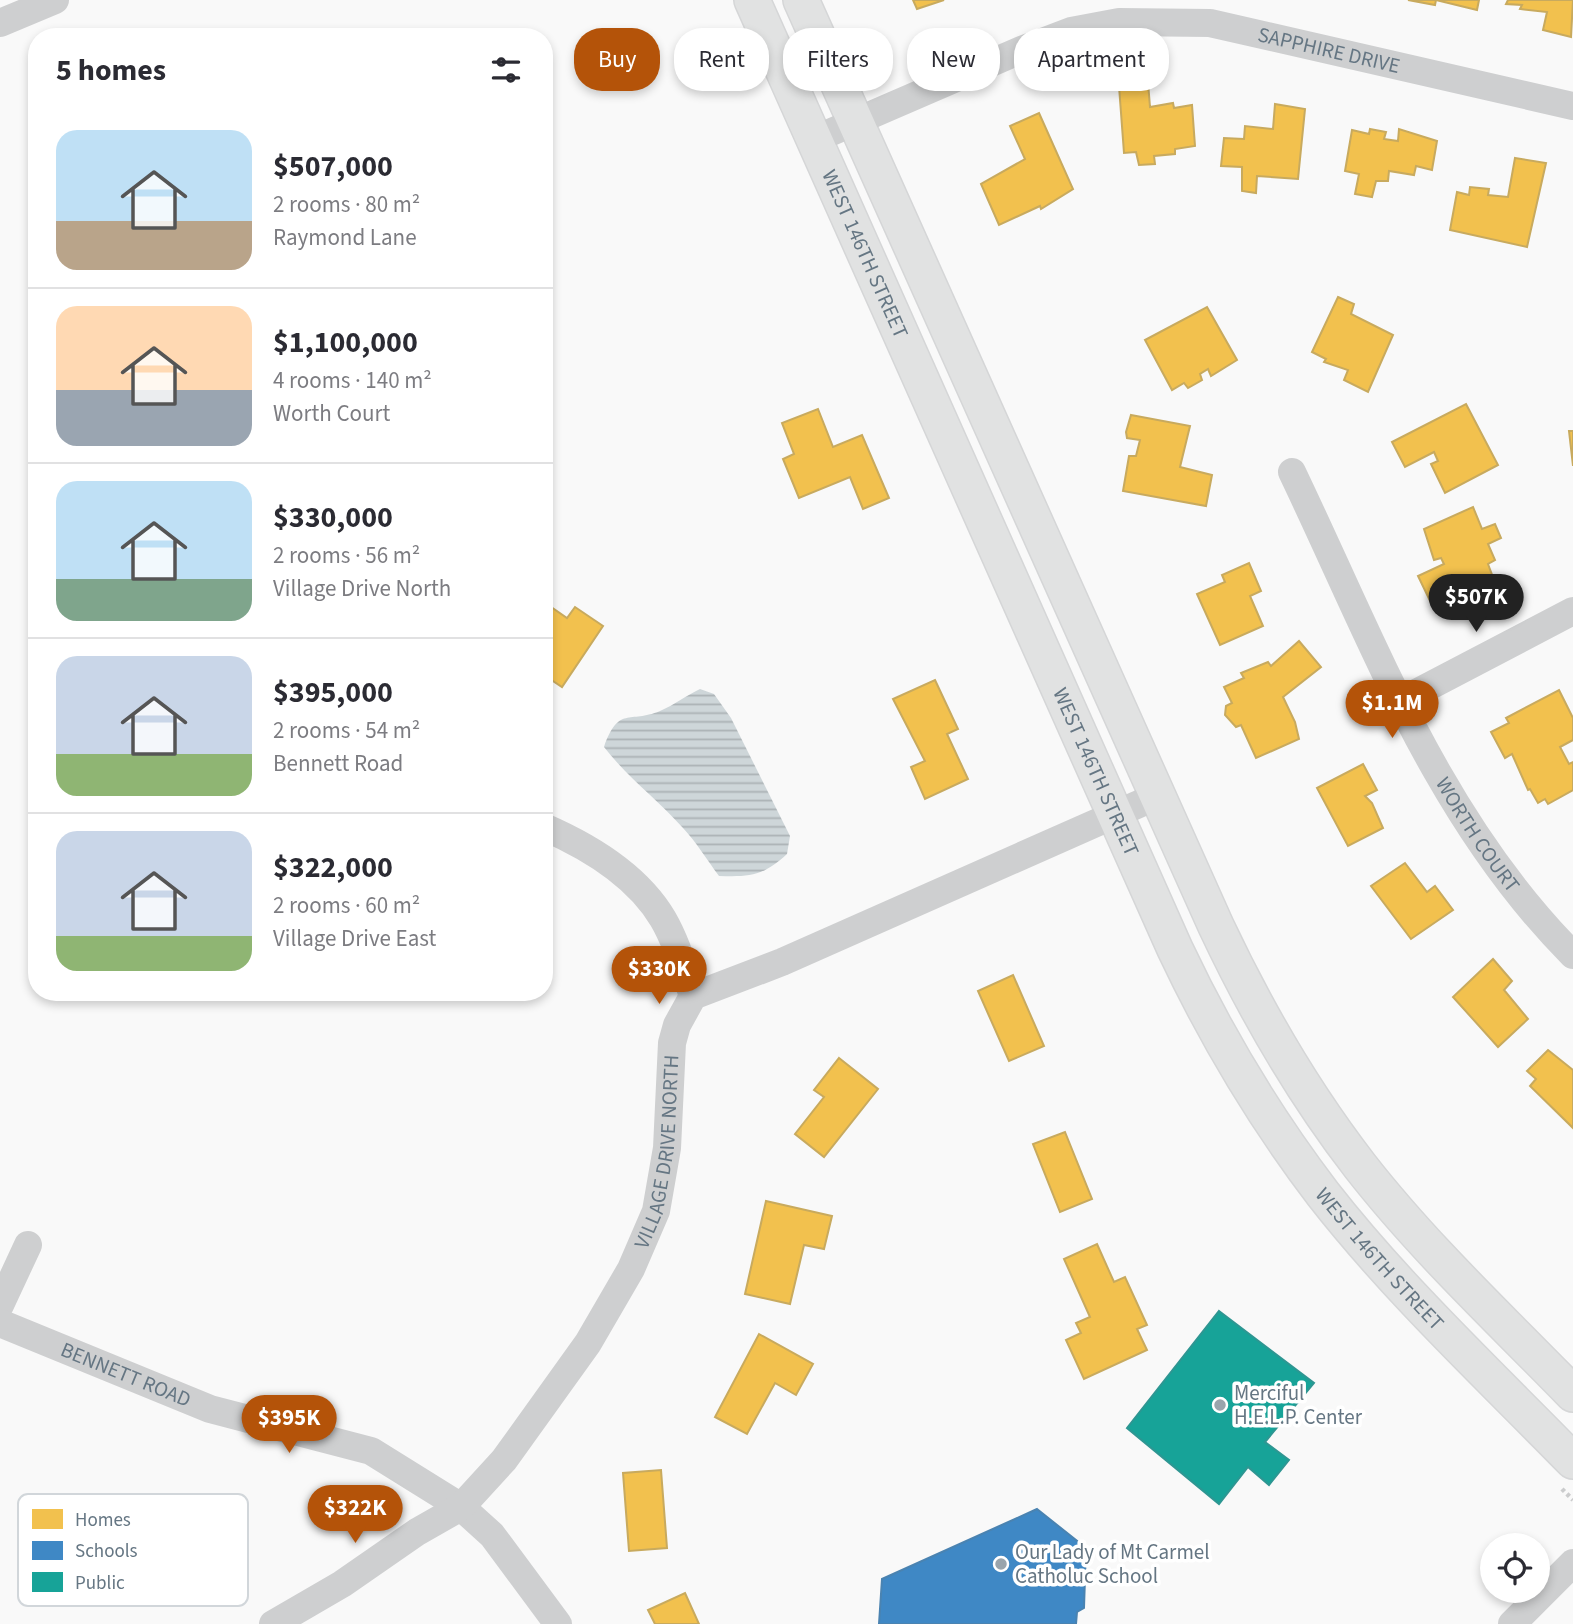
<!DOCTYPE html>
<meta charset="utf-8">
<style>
body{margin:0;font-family:"Source Sans 3",sans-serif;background:#f2f2f3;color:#2b2b33;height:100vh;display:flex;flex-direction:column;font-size:26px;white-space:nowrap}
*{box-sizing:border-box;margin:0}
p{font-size:23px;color:#7c7c81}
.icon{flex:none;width:38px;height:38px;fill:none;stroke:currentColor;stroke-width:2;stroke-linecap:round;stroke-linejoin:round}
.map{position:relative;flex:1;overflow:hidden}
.drawer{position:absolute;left:28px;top:28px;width:525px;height:973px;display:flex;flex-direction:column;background:#fff;border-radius:28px;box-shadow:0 4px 10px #0003}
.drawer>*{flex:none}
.guide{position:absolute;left:574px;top:28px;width:665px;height:63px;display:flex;gap:14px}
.buttons{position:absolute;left:1480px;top:1533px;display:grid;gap:14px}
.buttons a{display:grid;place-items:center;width:70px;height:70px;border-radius:50%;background:#fff;box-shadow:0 4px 10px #0003;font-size:35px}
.price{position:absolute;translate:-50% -60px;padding:0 16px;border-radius:24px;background:#b45309;color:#fff;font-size:23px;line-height:46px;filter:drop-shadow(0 2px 4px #0008)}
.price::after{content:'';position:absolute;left:50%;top:42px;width:21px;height:16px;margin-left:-10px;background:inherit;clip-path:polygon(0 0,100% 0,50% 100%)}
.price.current{background:#222;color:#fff}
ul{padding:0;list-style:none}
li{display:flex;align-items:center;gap:21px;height:175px;padding:0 28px}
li+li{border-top:2px solid #e1e1e2}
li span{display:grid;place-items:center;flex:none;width:196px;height:140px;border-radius:21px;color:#555}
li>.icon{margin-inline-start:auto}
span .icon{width:84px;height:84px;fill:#fffc;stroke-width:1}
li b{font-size:30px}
h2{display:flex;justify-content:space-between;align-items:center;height:84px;padding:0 28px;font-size:30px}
.tag{padding:0 24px;border-radius:28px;background:#fff;box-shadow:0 4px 10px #0003;font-size:24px;line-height:63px}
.tag.current{background:#b45309;color:#fff}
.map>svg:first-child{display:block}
.water{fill:url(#water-rules)}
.homes{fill:#f2c14e;stroke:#c8aa5e;stroke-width:2}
.schools{fill:#3f88c5;stroke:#4a83b1;stroke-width:2}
.public{fill:#17a398;stroke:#2e9692;stroke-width:2}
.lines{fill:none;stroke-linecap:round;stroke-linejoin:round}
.major-casing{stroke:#d5d6d7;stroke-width:38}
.path{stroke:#cbcccd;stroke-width:4.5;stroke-dasharray:3.5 3.5;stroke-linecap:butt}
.minor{stroke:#cecfd0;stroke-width:28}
.major{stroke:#e1e2e2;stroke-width:35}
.poi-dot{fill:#99a4ac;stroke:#fff;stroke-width:2.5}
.labels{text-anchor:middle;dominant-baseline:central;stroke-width:7;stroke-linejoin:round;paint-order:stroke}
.street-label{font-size:21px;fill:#657683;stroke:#fff}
.poi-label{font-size:21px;fill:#657683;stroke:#fff;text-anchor:start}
.key{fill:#fff;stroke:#d1d6da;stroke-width:2}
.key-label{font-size:19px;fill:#657683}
</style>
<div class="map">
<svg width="1573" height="1624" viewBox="0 0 1573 1624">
<defs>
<pattern id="water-rules" width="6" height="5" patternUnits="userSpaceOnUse" patternTransform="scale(1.75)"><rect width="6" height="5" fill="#ced6d9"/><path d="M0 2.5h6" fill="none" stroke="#abb2b5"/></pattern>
</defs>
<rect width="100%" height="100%" fill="#f9f9f9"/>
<path class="water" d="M700 689 714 694 731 718 790 836 787 854C763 876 751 877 719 876 707 860 697 843 683 828 657 799 629 779 604 747 619 705 629 724 660 711 674 705 687 695 700 689Z"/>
<g class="homes">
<polygon points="913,0 944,0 917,9"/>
<polygon points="1408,0 1479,0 1477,10 1436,0 1435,5"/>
<polygon points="1508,0 1573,0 1571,37 1543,30 1547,12 1520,9 1522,5 1506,4"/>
<polygon points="1148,82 1150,107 1173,103 1174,108 1192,105 1195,146 1175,149 1175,154 1154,156 1155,164 1139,165 1136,152 1124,153 1119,86"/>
<polygon points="1275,104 1305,109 1298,179 1257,176 1256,193 1242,191 1242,167 1221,166 1224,138 1244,139 1245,126 1273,129"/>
<polygon points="1039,113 1073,189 1041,209 1040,206 999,225 981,184 1025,159 1010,126"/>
<polygon points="1370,129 1386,132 1384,139 1398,141 1399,129 1437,141 1432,170 1416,166 1414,175 1389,171 1388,181 1376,181 1372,197 1355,194 1359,174 1345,171 1352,130 1369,134"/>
<polygon points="1515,158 1546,163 1527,247 1450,230 1457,192 1469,195 1470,187 1489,189 1488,195 1508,197"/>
<polygon points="1338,297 1354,304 1351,314 1393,335 1368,392 1344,380 1348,370 1324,362 1326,359 1312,352"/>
<polygon points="1207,307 1237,360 1211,376 1208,369 1200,374 1202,380 1188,388 1184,383 1172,390 1145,340"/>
<polygon points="1466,404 1498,465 1445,493 1431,464 1438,461 1434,452 1405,467 1392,442"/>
<polygon points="818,409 833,447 862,435 889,498 863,509 850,477 799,498 783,459 794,454 782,423"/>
<polygon points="1131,415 1190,426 1180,467 1212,475 1206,506 1123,491 1129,456 1136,456 1140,440 1127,438 1126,432"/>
<polygon points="1569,431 1573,431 1573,466"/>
<polygon points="1473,507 1482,529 1495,524 1501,538 1488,544 1495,560 1488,564 1494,580 1469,591 1466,586 1431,603 1418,576 1444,564 1441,558 1434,560 1424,529"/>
<polygon points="1249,563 1261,591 1250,596 1263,626 1220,645 1197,594 1225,582 1222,575"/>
<polygon points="544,602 567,618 575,607 603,626 562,687 544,675"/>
<polygon points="1299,641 1321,667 1283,697 1295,722 1299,739 1256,758 1241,725 1236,727 1225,715 1226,706 1232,703 1224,687 1244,678 1241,673 1268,662 1271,666"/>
<polygon points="935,680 958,729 947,734 968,779 925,799 911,767 925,761 893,699"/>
<polygon points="1559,690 1573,718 1573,740 1560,747 1569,764 1573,762 1573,790 1548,804 1545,799 1538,803 1530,789 1528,790 1512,754 1505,758 1491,732 1509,723 1506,718"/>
<polygon points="1363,764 1377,790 1365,796 1372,803 1383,828 1348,846 1317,788"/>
<polygon points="1405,863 1427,892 1435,886 1453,910 1411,939 1371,886"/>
<polygon points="1493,959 1512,981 1504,990 1528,1019 1498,1047 1453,997"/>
<polygon points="1013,975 1044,1046 1009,1061 978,991"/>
<polygon points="1548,1050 1573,1070 1573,1128 1530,1086 1536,1079 1527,1071"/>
<polygon points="839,1058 878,1089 824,1157 795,1134 824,1097 814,1090"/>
<polygon points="1065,1132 1092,1199 1060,1212 1033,1144"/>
<polygon points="766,1201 832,1216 824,1249 804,1245 790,1304 745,1294"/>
<polygon points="1097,1244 1114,1282 1125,1277 1147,1325 1137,1329 1147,1350 1084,1379 1066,1340 1081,1333 1076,1323 1090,1317 1064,1259"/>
<polygon points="759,1334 813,1364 796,1395 775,1383 747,1434 715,1417"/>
<polygon points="661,1470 667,1548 629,1551 623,1473"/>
<polygon points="685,1593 699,1624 655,1624 648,1610"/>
</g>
<polygon class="schools" points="1037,1509 1086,1548 1084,1608 1077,1612 1076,1624 879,1624 882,1579"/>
<polygon class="public" points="1219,1311 1314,1383 1265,1442 1289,1460 1269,1485 1248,1467 1219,1504 1127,1428"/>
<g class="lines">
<g class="major-casing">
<g id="major">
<path id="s5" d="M752 0 1175 949C1216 1036 1265 1118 1323 1194 1398 1290 1488 1374 1573 1461"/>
<path d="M801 0 1216 926C1256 1011 1302 1091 1360 1166 1424 1248 1501 1320 1573 1394"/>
</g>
</g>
<polyline class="path" points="1562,1489 1573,1500"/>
<g class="minor">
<polyline points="0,23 55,0"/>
<path id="s1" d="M813 140 1021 50 1071 31 1119 22 1210 23 1573 106"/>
<path id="s2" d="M1292 472C1373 641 1438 820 1573 955"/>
<polyline points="1401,701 1573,611"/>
<path d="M544 827C590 847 637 875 663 919 677 943 684 970 693 996"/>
<polyline points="0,1305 28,1245"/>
<path id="s3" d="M0 1323 210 1409 371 1451 461 1507 492 1535 558 1624"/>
<path id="s4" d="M273 1624 342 1584 417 1532 461 1507 504 1460 588 1343 631 1269 656 1211 667 1148 672 1043 677 1025 693 996 782 962 1157 796"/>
<polyline points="1512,1624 1573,1563"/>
</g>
<use href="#major" class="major"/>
</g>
<g class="poi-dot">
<circle cx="1220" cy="1405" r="7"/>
<circle cx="1001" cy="1564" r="7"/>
</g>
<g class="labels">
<g class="street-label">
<text stroke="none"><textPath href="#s1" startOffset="542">SAPPHIRE DRIVE</textPath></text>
<text stroke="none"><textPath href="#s5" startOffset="278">WEST 146TH STREET</textPath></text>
<text stroke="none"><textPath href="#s5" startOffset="845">WEST 146TH STREET</textPath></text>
<text stroke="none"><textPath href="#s2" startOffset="408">WORTH COURT</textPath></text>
<text stroke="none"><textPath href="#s4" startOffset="637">VILLAGE DRIVE NORTH</textPath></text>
<text stroke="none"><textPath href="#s5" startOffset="1412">WEST 146TH STREET</textPath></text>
<text stroke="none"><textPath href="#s3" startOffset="136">BENNETT ROAD</textPath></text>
</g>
<g class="poi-label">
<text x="1234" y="1393">Merciful<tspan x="1234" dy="24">H.E.L.P. Center</tspan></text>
<text x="1015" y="1552">Our Lady of Mt Carmel<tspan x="1015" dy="24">Catholuc School</tspan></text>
</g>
</g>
<rect x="18" y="1494" width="230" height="112" rx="10" class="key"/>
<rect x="32" y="1509" width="31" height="20" fill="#f2c14e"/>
<rect x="32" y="1541" width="31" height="19" fill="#3f88c5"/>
<rect x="32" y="1572" width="31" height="20" fill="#17a398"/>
<g class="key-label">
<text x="75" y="1526">Homes</text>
<text x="75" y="1557">Schools</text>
<text x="75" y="1589">Public</text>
</g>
</svg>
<div class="buttons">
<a><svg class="icon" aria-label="locate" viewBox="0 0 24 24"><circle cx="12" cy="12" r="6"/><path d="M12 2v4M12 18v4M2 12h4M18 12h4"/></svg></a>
</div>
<b class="price current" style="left:1476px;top:634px">$507K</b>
<b class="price" style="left:1392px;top:740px">$1.1M</b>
<b class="price" style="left:659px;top:1006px">$330K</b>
<b class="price" style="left:289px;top:1455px">$395K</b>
<b class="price" style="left:355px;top:1545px">$322K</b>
<div class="guide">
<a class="tag current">Buy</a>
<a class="tag">Rent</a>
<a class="tag">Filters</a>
<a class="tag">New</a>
<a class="tag">Apartment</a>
</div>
<section class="drawer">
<h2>5 homes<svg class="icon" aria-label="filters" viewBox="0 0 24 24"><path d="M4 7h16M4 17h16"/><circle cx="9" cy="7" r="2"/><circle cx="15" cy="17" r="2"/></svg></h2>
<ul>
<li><span style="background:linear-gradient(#bfe0f5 65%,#b9a48a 0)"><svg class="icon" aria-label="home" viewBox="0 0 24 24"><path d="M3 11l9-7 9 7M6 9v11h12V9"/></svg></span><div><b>$507,000</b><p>2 rooms · 80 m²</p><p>Raymond Lane</p></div></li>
<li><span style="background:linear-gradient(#ffd9b3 60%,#9aa5b1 0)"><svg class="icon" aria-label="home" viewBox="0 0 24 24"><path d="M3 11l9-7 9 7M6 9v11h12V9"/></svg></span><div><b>$1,100,000</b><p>4 rooms · 140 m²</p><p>Worth Court</p></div></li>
<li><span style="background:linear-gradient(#bfe0f5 70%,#7fa58c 0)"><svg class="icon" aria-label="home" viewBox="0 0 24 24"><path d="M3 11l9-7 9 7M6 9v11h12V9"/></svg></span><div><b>$330,000</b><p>2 rooms · 56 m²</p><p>Village Drive North</p></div></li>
<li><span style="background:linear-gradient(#c9d6e8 70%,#8fb573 0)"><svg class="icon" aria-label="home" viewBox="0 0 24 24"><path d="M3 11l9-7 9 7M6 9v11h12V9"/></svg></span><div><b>$395,000</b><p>2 rooms · 54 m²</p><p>Bennett Road</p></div></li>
<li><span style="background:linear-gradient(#c9d6e8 75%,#8fb573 0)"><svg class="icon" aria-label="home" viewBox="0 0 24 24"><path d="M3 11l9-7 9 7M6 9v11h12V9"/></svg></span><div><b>$322,000</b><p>2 rooms · 60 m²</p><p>Village Drive East</p></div></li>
</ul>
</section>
</div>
